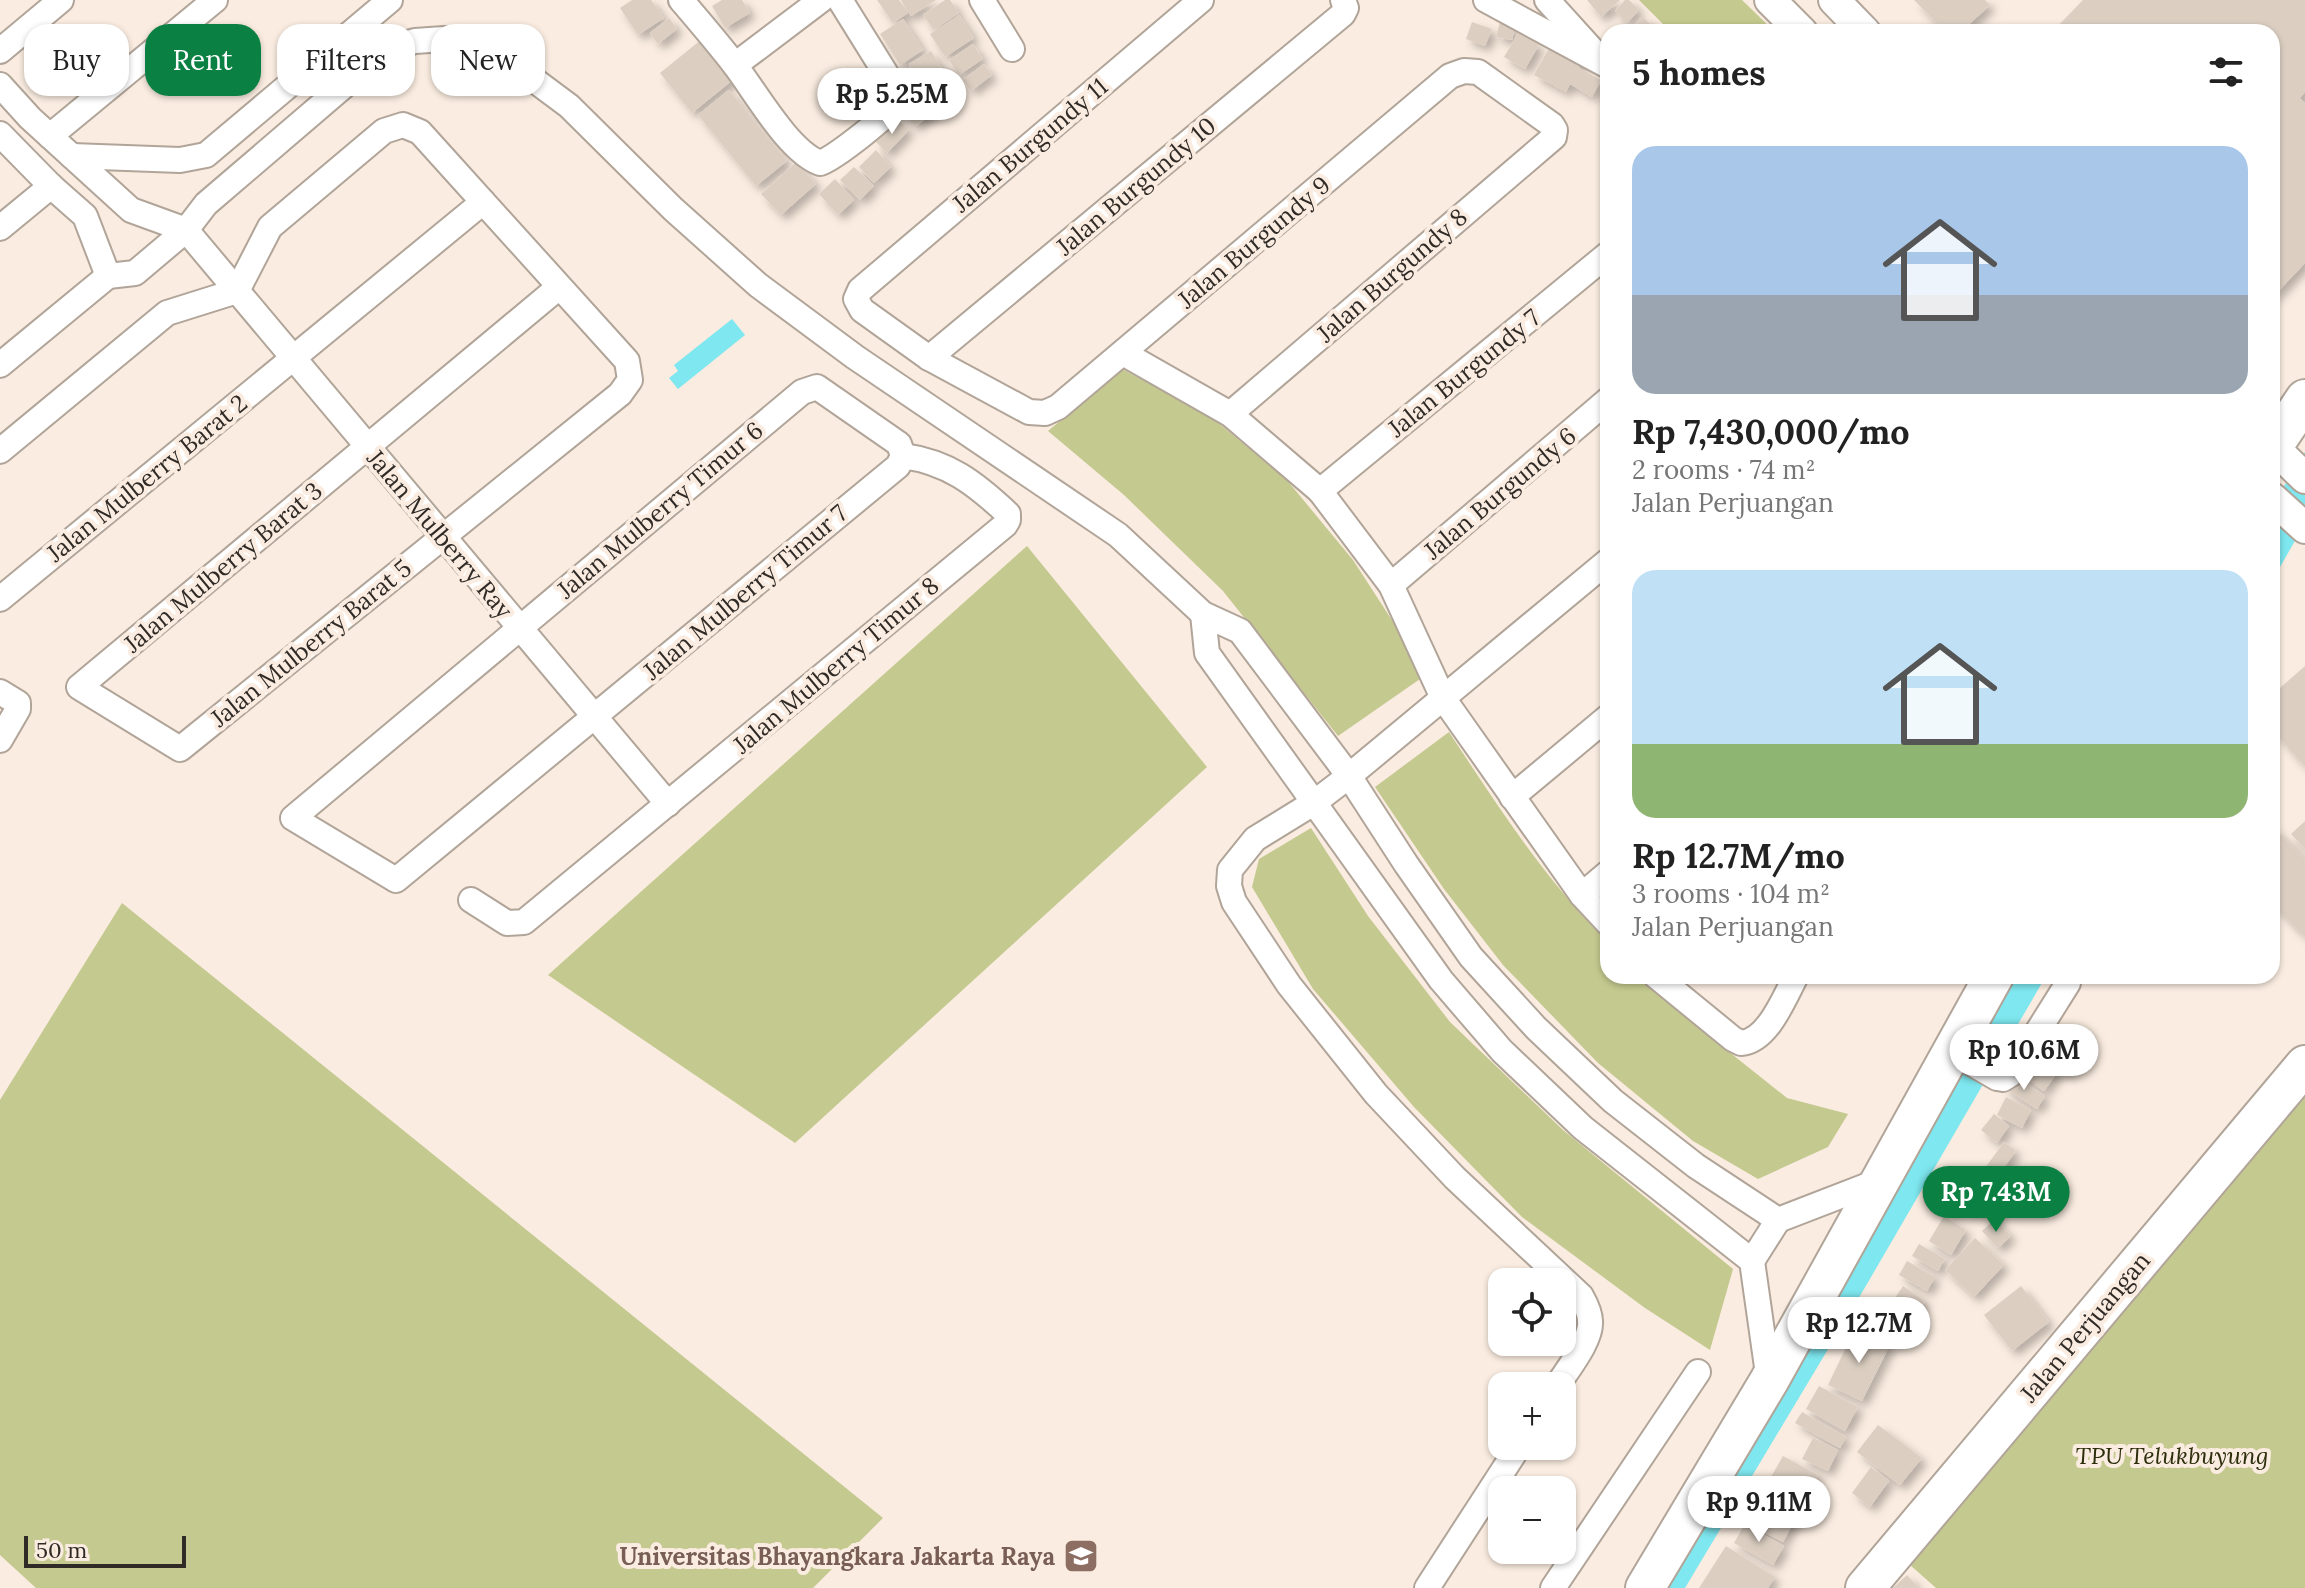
<!DOCTYPE html>
<meta charset="utf-8">
<style>
body{margin:0;font-family:Lora,serif;background:#f6f6f6;color:#222;height:100vh;display:flex;flex-direction:column;font-size:30px;white-space:nowrap}
*{box-sizing:border-box;margin:0}
p{font-size:26px;color:#767676}
.icon{flex:none;width:44px;height:44px;fill:none;stroke:currentColor;stroke-width:2;stroke-linecap:round;stroke-linejoin:round}
.map{position:relative;flex:1;overflow:hidden}
.details{position:absolute;left:1600px;top:24px;width:680px;height:960px;display:flex;flex-direction:column;background:#fff;border-radius:24px;box-shadow:0 2px 6px #0004}
.details>*{flex:none}
.hud{position:absolute;left:24px;top:24px;width:760px;height:72px;display:flex;gap:16px}
.controls{position:absolute;left:1488px;top:1268px;display:grid;gap:16px}
.controls a{display:grid;place-items:center;width:88px;height:88px;border-radius:16px;background:#fff;box-shadow:0 2px 6px #0004;font-size:40px}
.scale{position:absolute;left:24px;bottom:20px;width:162px;box-sizing:border-box;padding-left:8px;border:4px solid #302a26;border-top:0;font-size:22px;line-height:28px;white-space:nowrap;color:#302a26;-webkit-text-stroke:6px #faece0;paint-order:stroke}
.price{position:absolute;translate:-50% -68px;padding:0 18px;border-radius:28px;background:#fff;color:#222;font-size:26px;line-height:52px;filter:drop-shadow(0 2px 4px #0008)}
.price::after{content:'';position:absolute;left:50%;top:48px;width:24px;height:18px;margin-left:-12px;background:inherit;clip-path:polygon(0 0,100% 0,50% 100%)}
.price.selected{background:#0b8043;color:#fff}
ul{padding:0;list-style:none}
li{display:grid;align-content:center;gap:16px;height:424px;padding:0 32px}
li span{display:grid;place-items:center;height:248px;border-radius:24px;color:#555}
li>.icon{margin-inline-start:auto}
span .icon{width:144px;height:144px;fill:#fffc;stroke-width:1}
li b{font-size:34px}
h2{display:flex;justify-content:space-between;align-items:center;height:96px;padding:0 32px;font-size:34px}
.chip{padding:0 28px;border-radius:24px;background:#fff;box-shadow:0 2px 6px #0004;font-size:28px;line-height:72px}
.chip.selected{background:#0b8043;color:#fff}
.map>svg:first-child{display:block}
.green{fill:#c4c98f}
.water{fill:#7ee7ef}
.building{fill:#dccfc2;filter:url(#shadow)}
.lines{fill:none;stroke-linecap:round;stroke-linejoin:round}
.minor-casing{stroke:#b1a498;stroke-width:28}
.tertiary-casing{stroke:#b1a498;stroke-width:34}
.primary-casing{stroke:#b1a498;stroke-width:42}
.minor{stroke:#fff;stroke-width:24}
.tertiary{stroke:#fff;stroke-width:30}
.primary{stroke:#fff;stroke-width:38}
.labels{text-anchor:middle;dominant-baseline:central;stroke-width:8;stroke-linejoin:round;paint-order:stroke}
.street-label{font-size:24px;fill:#302a26;stroke:#faece0}
.park-label{font-size:24px;font-style:italic;fill:#2c2e0c;stroke:#faece0}
.education-label{font-size:24px;font-weight:bold;fill:#785e54;stroke:#faece0;text-anchor:end}
</style>
<div class="map">
<svg width="2305" height="1588" viewBox="0 0 2305 1588">
<defs>
<filter id="shadow"><feDropShadow dx="5.5" dy="5.5" stdDeviation="4" flood-color="#0004"/></filter>
</defs>
<rect width="100%" height="100%" fill="#faece0"/>
<g class="green">
<polygon points="1639,0 1742,0 1775,32 1671,32"/>
<polygon points="1122,369 1210,416 1286,479 1353,560 1397,628 1420,679 1338,736 1223,591 1124,495 1048,431"/>
<polygon points="1027,546 1207,767 795,1143 548,975"/>
<path d="M1449 732C1497 805 1545 880 1608 942V976H1643L1684 1016 1787 1098 1848 1114 1828 1147 1758 1179 1693 1141 1598 1063 1503 965 1444 889 1375 787Z"/>
<polygon points="1311,828 1368,916 1450,1022 1563,1130 1733,1269 1710,1350 1645,1308 1522,1217 1414,1107 1313,989 1252,887 1259,859"/>
<polygon points="122,903 883,1518 813,1588 36,1588 0,1555 0,1100"/>
<polygon points="2305,1091 2305,1588 1936,1588 1909,1564"/>
</g>
<g class="water">
<polygon points="732,319 745,335 678,389 669,378 678,371 674,365"/>
<polygon points="2305,452 2305,523 2272,581 2272,506"/>
<polygon points="2014,976 2046,976 1867,1284 1685,1588 1659,1588 1981,1036"/>
</g>
<g class="building">
<polygon points="632,0 651,0 664,18 638,35 620,8"/>
<polygon points="722,0 742,0 750,13 725,28 712,6"/>
<polygon points="877,0 899,0 908,13 893,23"/>
<polygon points="901,0 936,0 911,16"/>
<polygon points="945,0 950,0 959,13 934,30 923,15"/>
<polygon points="1587,0 1620,0 1601,17"/>
<polygon points="1625,0 1629,0 1639,10 1627,23 1615,11"/>
<polygon points="1914,0 1985,0 1990,5 1961,32 1945,32"/>
<polygon points="2083,0 2305,0 2305,92 2300,98 2305,103 2305,263 2272,298 2272,32 2052,32"/>
<polygon points="959,15 974,38 945,57 930,34"/>
<polygon points="1643,17 1659,32 1627,32"/>
<polygon points="669,18 677,29 658,44 650,33"/>
<polygon points="903,19 923,50 900,65 880,34"/>
<polygon points="1472,22 1492,29 1485,46 1466,39"/>
<polygon points="1500,22 1515,26 1512,40 1496,37"/>
<polygon points="1518,33 1539,45 1525,69 1504,57"/>
<polygon points="702,39 734,79 692,113 660,73"/>
<polygon points="1553,41 1584,57 1579,68 1601,80 1592,97 1570,84 1566,92 1534,75"/>
<polygon points="973,44 983,59 959,75 949,60"/>
<polygon points="931,51 945,73 923,87 909,64"/>
<polygon points="984,64 992,75 971,91 963,80"/>
<polygon points="729,90 787,161 756,186 698,115"/>
<polygon points="922,96 934,112 915,127 903,111"/>
<polygon points="897,119 909,130 887,153 876,142"/>
<polygon points="876,150 891,167 874,183 859,167"/>
<polygon points="796,162 816,184 781,215 761,194"/>
<polygon points="854,167 874,186 860,200 840,180"/>
<polygon points="835,179 854,200 838,215 819,194"/>
<polygon points="2305,666 2305,767 2272,729 2272,695"/>
<polygon points="2305,821 2305,849 2291,834"/>
<polygon points="2272,826 2305,859 2305,937 2272,904"/>
<polygon points="2056,1031 2083,1045 2069,1072 2042,1058"/>
<polygon points="2032,1053 2058,1072 2044,1091 2018,1072"/>
<polygon points="2012,1075 2045,1096 2037,1109 2003,1087"/>
<polygon points="2006,1097 2031,1110 2022,1128 1997,1115"/>
<polygon points="1994,1114 2009,1126 1997,1143 1981,1130"/>
<polygon points="2004,1142 2016,1151 1997,1177 1985,1168"/>
<polygon points="1975,1178 1991,1189 1975,1212 1959,1202"/>
<polygon points="1947,1188 1960,1205 1952,1211 1940,1193"/>
<polygon points="1944,1216 1966,1230 1951,1255 1929,1241"/>
<polygon points="1995,1219 2011,1236 1998,1248 1982,1231"/>
<polygon points="1975,1238 2004,1265 1974,1297 1945,1270"/>
<polygon points="1919,1244 1945,1259 1938,1271 1912,1256"/>
<polygon points="1907,1261 1935,1277 1927,1291 1899,1275"/>
<polygon points="1903,1286 1925,1301 1910,1322 1889,1307"/>
<polygon points="2021,1286 2049,1322 2012,1351 1984,1315"/>
<polygon points="1855,1329 1890,1345 1862,1401 1828,1385"/>
<polygon points="1819,1386 1858,1407 1845,1431 1806,1409"/>
<polygon points="1802,1412 1846,1437 1840,1448 1795,1423"/>
<polygon points="1878,1425 1922,1458 1900,1485 1857,1452"/>
<polygon points="1813,1438 1838,1450 1828,1471 1802,1459"/>
<polygon points="1783,1456 1818,1475 1802,1503 1767,1484"/>
<polygon points="1871,1467 1889,1481 1870,1507 1852,1493"/>
<polygon points="1765,1488 1801,1508 1783,1542 1746,1523"/>
<polygon points="1745,1524 1784,1546 1773,1565 1734,1543"/>
<polygon points="1726,1546 1775,1577 1768,1588 1699,1588"/>
<polygon points="1907,1575 1919,1588 1893,1588"/>
</g>
<g class="lines">
<g class="minor-casing">
<g id="minor">
<path d="M681 0C699 21 717 42 734 64 755 91 788 151 820 163 835 158 895 111 901 98L840 0"/>
<polyline points="982,0 1012,49"/>
<polyline points="1201,0 860,290 856,299 862,310 929,358 1029,412 1045,413 1058,407 1450,76 1464,71 1478,72 1552,125 1555,130 1554,137 1230,414"/>
<polyline points="1486,0 1608,66"/>
<polyline points="1547,0 1595,53"/>
<polyline points="0,51 61,0"/>
<polyline points="735,65 821,0"/>
<polyline points="0,85 30,118 131,210 186,230 206,204 387,49 415,41 444,39 478,43 510,62 569,106 673,209 758,285 855,357 1118,535 1203,614 1240,631 1349,776 1406,864 1471,957 1536,1028 1613,1101 1696,1166 1778,1220 1879,1181"/>
<polyline points="0,134 51,186 85,216 108,276 135,273 186,230 668,804"/>
<polyline points="50,136 215,0"/>
<polyline points="72,156 180,160 206,155 390,0"/>
<polyline points="0,228 51,186"/>
<polyline points="1123,353 1230,414 1320,491 1391,585 1443,698 1582,895 1608,923"/>
<polyline points="929,358 1343,14 1346,8 1343,0"/>
<polyline points="0,365 108,276"/>
<polygon points="817,387 899,444 903,456 898,466 396,880 293,818 802,392"/>
<polyline points="0,451 167,313 237,291 270,227 384,131 403,125 420,132 627,361 630,380 620,394 180,749 79,687 559,287"/>
<polyline points="1320,491 1608,254"/>
<polyline points="1391,585 1608,400"/>
<polyline points="0,599 483,202"/>
<polyline points="1203,614 1207,653 1441,980 1502,1051 1583,1128 1752,1261 1769,1381"/>
<polyline points="0,692 18,703 18,709 0,740"/>
<polyline points="1512,797 1608,717"/>
<polyline points="1582,895 1608,873"/>
<path d="M471 900 507 923 524 922 1005 525 1008 520V514C975 483 948 462 903 456"/>
<path d="M1656 976 1733 1039 1741 1043C1768 1041 1784 998 1796 976"/>
<polyline points="1952,1052 1997,1078 2003,1079 2011,1074 2068,983"/>
<polyline points="1752,1261 1778,1220"/>
<path d="M1557 1386C1567 1370 1592 1340 1590 1321 1590 1312 1585 1303 1581 1296L1455 1178 1376 1094 1289 985 1234 902 1229 886 1230 870 1255 839 1315 802 1349 776 1608 561"/>
<polyline points="1427,1588 1519,1446"/>
<polyline points="1553,1588 1698,1372"/>
</g>
</g>
<g class="tertiary-casing">
<g id="tertiary">
<polyline points="1770,0 1802,32"/>
<polyline points="1834,0 1865,32"/>
<polyline points="2272,446 2305,478"/>
<polyline points="2272,498 2305,528"/>
</g>
</g>
<g class="primary-casing">
<g id="primary">
<polyline points="2272,448 2305,399"/>
<polyline points="1645,1588 1769,1381 1994,976"/>
<polyline points="1865,1588 2305,1065"/>
</g>
</g>
<use href="#minor" class="minor"/>
<use href="#tertiary" class="tertiary"/>
<use href="#primary" class="primary"/>
</g>
<defs>
<g id="university-square" transform="scale(1.8)"><rect x="-9" y="-9" width="18" height="18" rx="4" fill="#8d6e63" stroke="#faece0"/><path d="M0-5L7-2L0 1L-7-2ZM-4 1L0 2.5L4 1V4Q0 6-4 4Z" fill="#fff"/></g>
</defs>
<g fill-rule="evenodd">
<use href="#university-square" x="1081" y="1556"/>
</g>
<g class="labels">
<g class="street-label">
<text transform="translate(1030 145) rotate(-40)">Jalan Burgundy 11</text>
<text transform="translate(1136 186) rotate(-40)">Jalan Burgundy 10</text>
<text transform="translate(1254 242) rotate(-40)">Jalan Burgundy 9</text>
<text transform="translate(1392 275) rotate(-41)">Jalan Burgundy 8</text>
<text transform="translate(1464 373) rotate(-39)">Jalan Burgundy 7</text>
<text transform="translate(147 478) rotate(-39)">Jalan Mulberry Barat 2</text>
<text transform="translate(1500 493) rotate(-40)">Jalan Burgundy 6</text>
<text transform="translate(660 510) rotate(-40)">Jalan Mulberry Timur 6</text>
<text transform="translate(440 534) rotate(50)">Jalan Mulberry Ray</text>
<text transform="translate(223 567) rotate(-40)">Jalan Mulberry Barat 3</text>
<text transform="translate(745 592) rotate(-40)">Jalan Mulberry Timur 7</text>
<text transform="translate(311 643) rotate(-39)">Jalan Mulberry Barat 5</text>
<text transform="translate(836 665) rotate(-40)">Jalan Mulberry Timur 8</text>
<text transform="translate(2085 1327) rotate(-50)">Jalan Perjuangan</text>
</g>
<g class="park-label">
<text x="2172" y="1455">TPU Telukbuyung</text>
</g>
<g class="education-label">
<text x="1055" y="1556">Universitas Bhayangkara Jakarta Raya</text>
</g>
</g>
</svg>
<div class="controls">
<a><svg class="icon" aria-label="locate" viewBox="0 0 24 24"><circle cx="12" cy="12" r="6"/><path d="M12 2v4M12 18v4M2 12h4M18 12h4"/></svg></a>
<a>+</a>
<a>−</a>
</div>
<div class="scale">50 m</div>
<b class="price" style="left:892px;top:136px">Rp 5.25M</b>
<b class="price" style="left:2024px;top:1092px">Rp 10.6M</b>
<b class="price selected" style="left:1996px;top:1234px">Rp 7.43M</b>
<b class="price" style="left:1859px;top:1365px">Rp 12.7M</b>
<b class="price" style="left:1759px;top:1544px">Rp 9.11M</b>
<div class="hud">
<a class="chip">Buy</a>
<a class="chip selected">Rent</a>
<a class="chip">Filters</a>
<a class="chip">New</a>
</div>
<section class="details">
<h2>5 homes<svg class="icon" aria-label="filters" viewBox="0 0 24 24"><path d="M4 7h16M4 17h16"/><circle cx="9" cy="7" r="2"/><circle cx="15" cy="17" r="2"/></svg></h2>
<ul>
<li><span style="background:linear-gradient(#a9c7e8 60%,#9aa5b1 0)"><svg class="icon" aria-label="home" viewBox="0 0 24 24"><path d="M3 11l9-7 9 7M6 9v11h12V9"/></svg></span><div><b>Rp 7,430,000/mo</b><p>2 rooms · 74 m²</p><p>Jalan Perjuangan</p></div></li>
<li><span style="background:linear-gradient(#bfe0f5 70%,#8fb573 0)"><svg class="icon" aria-label="home" viewBox="0 0 24 24"><path d="M3 11l9-7 9 7M6 9v11h12V9"/></svg></span><div><b>Rp 12.7M/mo</b><p>3 rooms · 104 m²</p><p>Jalan Perjuangan</p></div></li>
</ul>
</section>
</div>
